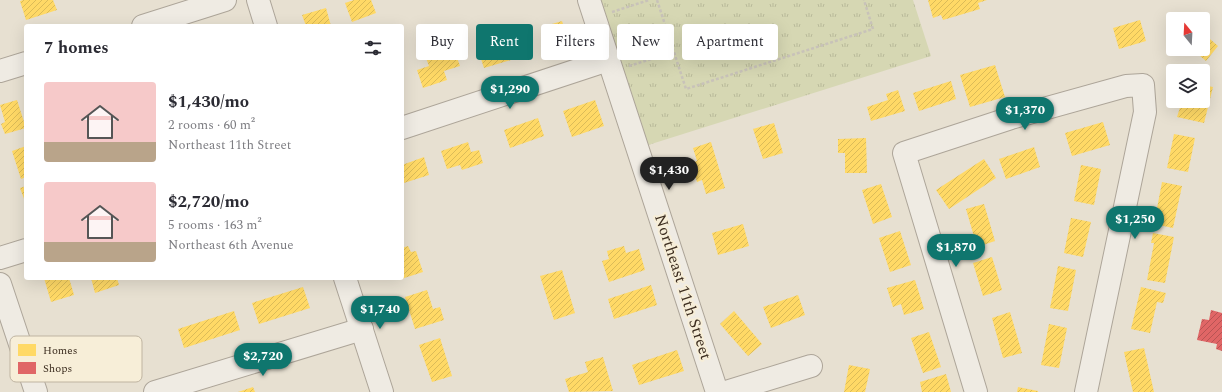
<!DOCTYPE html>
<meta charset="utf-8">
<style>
body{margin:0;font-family:Spectral,serif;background:#f7f7f7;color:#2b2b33;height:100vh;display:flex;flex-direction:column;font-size:15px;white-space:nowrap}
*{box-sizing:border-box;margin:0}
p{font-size:13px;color:#7c7c81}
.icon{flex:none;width:22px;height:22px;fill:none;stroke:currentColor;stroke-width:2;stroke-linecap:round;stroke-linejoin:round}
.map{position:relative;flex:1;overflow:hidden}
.drawer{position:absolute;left:24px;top:24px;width:380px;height:256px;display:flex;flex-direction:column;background:#fff;border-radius:4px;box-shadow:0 4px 16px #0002}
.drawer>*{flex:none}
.banner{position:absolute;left:416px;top:24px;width:380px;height:36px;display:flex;gap:8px}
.needle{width:26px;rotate:342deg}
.fabs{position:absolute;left:1166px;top:12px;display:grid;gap:8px}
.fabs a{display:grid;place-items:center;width:44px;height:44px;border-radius:4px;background:#fff;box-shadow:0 4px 16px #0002;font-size:20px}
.price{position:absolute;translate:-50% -34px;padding:0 9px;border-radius:14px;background:#0f766e;color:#fff;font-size:13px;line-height:26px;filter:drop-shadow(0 1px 2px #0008)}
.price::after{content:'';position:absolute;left:50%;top:24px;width:12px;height:9px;margin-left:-6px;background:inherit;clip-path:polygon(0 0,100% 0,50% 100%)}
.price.current{background:#222;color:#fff}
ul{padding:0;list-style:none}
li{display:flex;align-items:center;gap:12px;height:100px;padding:0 20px}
li span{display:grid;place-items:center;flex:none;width:112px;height:80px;border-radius:4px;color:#555}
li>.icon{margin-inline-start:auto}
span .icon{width:48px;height:48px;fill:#fffc;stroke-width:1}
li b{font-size:17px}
h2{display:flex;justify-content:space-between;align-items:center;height:48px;padding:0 20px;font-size:17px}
.chip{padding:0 14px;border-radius:4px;background:#fff;box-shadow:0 4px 16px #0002;font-size:14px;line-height:36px}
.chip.current{background:#0f766e;color:#fff}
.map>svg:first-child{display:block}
.park{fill:url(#park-tufts)}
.garden{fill:#d6d7b3}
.homes{fill:url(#homes-hatch)}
.shops{fill:url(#shops-hatch)}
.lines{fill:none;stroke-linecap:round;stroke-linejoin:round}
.minor-casing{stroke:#ada599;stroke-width:24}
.path{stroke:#c8c2b9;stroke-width:2.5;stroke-dasharray:3 2;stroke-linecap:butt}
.minor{stroke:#efebe3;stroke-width:22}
.labels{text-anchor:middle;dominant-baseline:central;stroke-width:4;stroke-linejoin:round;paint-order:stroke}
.street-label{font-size:16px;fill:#3d2e20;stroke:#f7eed8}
.key{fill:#f7eed8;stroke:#bfb4a1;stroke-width:1}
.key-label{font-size:11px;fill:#3d2e20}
</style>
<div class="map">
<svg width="1222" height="392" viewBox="0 0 1222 392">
<defs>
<pattern id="park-tufts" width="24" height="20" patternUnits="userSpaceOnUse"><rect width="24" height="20" fill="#d6d7b3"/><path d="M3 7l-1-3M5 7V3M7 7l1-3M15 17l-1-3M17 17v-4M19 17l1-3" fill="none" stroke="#b9b99a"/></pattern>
<pattern id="homes-hatch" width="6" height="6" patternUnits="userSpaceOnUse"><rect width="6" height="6" fill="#ffd966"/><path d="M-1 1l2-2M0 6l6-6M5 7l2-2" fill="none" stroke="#dbbb58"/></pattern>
<pattern id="shops-hatch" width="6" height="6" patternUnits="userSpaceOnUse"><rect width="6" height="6" fill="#e06666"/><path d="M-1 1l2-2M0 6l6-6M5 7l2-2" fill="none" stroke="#b75454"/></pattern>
</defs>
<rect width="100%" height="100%" fill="#e7e0d1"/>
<polygon class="park" points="597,0 913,0 931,56 645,146"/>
<polygon class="garden" points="715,16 728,55 689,67 677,28"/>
<g class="homes">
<polygon points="23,0 53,0 57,10 26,20 20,1"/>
<polygon points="354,0 371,0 376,13 352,22 345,3"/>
<polygon points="928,0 987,0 978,3 980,9 943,20 941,15 933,18"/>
<polygon points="326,8 331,26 306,26 302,15"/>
<polygon points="1140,20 1146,41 1119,49 1113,28"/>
<polygon points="562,21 569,42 549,48 542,27"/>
<polygon points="1203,33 1218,46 1206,61 1192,49 1203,49"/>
<polygon points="504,38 511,60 484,68 477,47"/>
<polygon points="454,49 460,66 444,71 447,80 423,88 417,70 429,66 426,58"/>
<polygon points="995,65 1005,97 970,107 960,75"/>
<polygon points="951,81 956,99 919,111 913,93"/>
<polygon points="1203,85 1213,87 1204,123 1177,117 1182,101 1203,101"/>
<polygon points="898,90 905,111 871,121 867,107 888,100 886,94"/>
<polygon points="17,100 26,128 5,134 1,124 5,122 0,105"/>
<polygon points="595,100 604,126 572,137 563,111"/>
<polygon points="538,118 544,136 510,148 504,130"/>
<polygon points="1103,122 1110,145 1072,156 1065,133"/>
<polygon points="774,123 783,153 763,159 753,129"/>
<polygon points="1174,134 1195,138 1188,172 1167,168"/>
<polygon points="866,138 867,173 845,173 845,153 838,153 838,139"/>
<polygon points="468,142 471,152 479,150 483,163 462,170 460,165 447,169 441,151"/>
<polygon points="711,142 725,188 706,194 702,180 697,182 691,163 697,161 693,148"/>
<polygon points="26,146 26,177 21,179 12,151"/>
<polygon points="1034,147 1040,167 1006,179 999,159"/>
<polygon points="424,157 429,175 404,183 402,178 402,165"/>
<polygon points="984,159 996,178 949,209 936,190"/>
<polygon points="1081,165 1101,169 1094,205 1074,201"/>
<polygon points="1162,182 1182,186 1173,228 1154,224"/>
<polygon points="881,184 892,217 873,224 862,190"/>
<polygon points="26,186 26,204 20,188"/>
<polygon points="984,204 995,241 977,247 966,209"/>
<polygon points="1071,218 1091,222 1083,257 1064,253"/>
<polygon points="743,224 749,246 718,255 712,233"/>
<polygon points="900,231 911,265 890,272 879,238"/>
<polygon points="1153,233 1174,237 1165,283 1147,280 1154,243 1151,243"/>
<polygon points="408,246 411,252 416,251 423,272 398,280 397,278 402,278 402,248"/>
<polygon points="624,246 626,253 639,249 645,270 609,282 602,261 609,259 607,251"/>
<polygon points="992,257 1002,290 983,296 973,263"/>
<polygon points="1058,266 1076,270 1068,311 1050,308"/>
<polygon points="562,270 575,313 554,320 540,276"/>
<polygon points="44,278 69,278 74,295 51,302"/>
<polygon points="91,278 117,278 119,285 95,293"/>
<polygon points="915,280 924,309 904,315 901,304 893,307 887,288"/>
<polygon points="651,285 657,305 614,319 608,299"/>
<polygon points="303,287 310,308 259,324 252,303"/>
<polygon points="1141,287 1166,293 1163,303 1157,302 1150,333 1131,329"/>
<polygon points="427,290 433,309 440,307 444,320 415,329 405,297"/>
<polygon points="798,295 805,315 771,328 763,307"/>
<polygon points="234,311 240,330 184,348 178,329"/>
<polygon points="734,311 762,344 748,356 720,324"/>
<polygon points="1010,312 1022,353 1003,358 992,318"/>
<polygon points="1049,324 1067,328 1059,368 1041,365"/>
<polygon points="929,332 941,367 923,373 911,338"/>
<polygon points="440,338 452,376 432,382 419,345"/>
<polygon points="1144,348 1154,392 1133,392 1124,352"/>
<polygon points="677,350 684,371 639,385 632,365"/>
<polygon points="603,357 613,391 569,392 565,379 588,372 585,362"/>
<polygon points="849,365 870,369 865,392 844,392"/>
<polygon points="946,374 951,392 922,392 920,382"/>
<polygon points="253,387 255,392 238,392"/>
<polygon points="1018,387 1038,391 1038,392 1017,392"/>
</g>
<polygon class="shops" points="1211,310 1222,313 1222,351 1216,349 1217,344 1197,340 1202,319 1209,320"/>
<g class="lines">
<g class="minor-casing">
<g id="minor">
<polyline points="258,0 266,26"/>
<polyline points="589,0 717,392"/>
<polyline points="143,26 225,0"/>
<polyline points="0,71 26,63"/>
<polyline points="402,128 608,60"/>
<polyline points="0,258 26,250"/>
<polyline points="345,278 382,392"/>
<polyline points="0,284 36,392"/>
<polyline points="155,392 362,329"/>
<polyline points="726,392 811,366"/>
<polyline points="976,392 904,153 1011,118 1126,86 1143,85 1145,112 1086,392"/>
</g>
</g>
<g class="path">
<polyline points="657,0 686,89 873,29 864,0"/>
<polyline points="612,12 649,0"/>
<polyline points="629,66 674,52"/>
</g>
<use href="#minor" class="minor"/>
</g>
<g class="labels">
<g class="street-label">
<text transform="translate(683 287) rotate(72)">Northeast 11th Street</text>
</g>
</g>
<rect x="10" y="336" width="132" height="46" rx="6" class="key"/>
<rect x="18" y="344" width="18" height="12" fill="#ffd966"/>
<rect x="18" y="362" width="18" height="12" fill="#e06666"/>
<g class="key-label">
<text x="43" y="354">Homes</text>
<text x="43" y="372">Shops</text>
</g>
</svg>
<div class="fabs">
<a><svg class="needle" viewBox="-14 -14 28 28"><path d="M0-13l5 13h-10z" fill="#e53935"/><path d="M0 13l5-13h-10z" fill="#7c7c81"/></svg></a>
<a><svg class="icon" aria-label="layers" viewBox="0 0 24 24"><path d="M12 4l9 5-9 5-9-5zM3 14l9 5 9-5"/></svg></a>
</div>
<b class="price" style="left:510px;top:110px">$1,290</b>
<b class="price" style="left:1025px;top:131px">$1,370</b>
<b class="price current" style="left:669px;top:191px">$1,430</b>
<b class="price" style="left:1135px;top:240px">$1,250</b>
<b class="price" style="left:956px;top:268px">$1,870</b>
<b class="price" style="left:380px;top:330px">$1,740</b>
<b class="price" style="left:263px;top:377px">$2,720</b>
<div class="banner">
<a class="chip">Buy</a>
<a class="chip current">Rent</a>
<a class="chip">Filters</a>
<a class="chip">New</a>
<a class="chip">Apartment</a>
</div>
<section class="drawer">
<h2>7 homes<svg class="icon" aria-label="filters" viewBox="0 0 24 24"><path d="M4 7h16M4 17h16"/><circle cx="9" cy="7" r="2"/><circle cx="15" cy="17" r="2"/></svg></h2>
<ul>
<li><span style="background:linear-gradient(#f6c9c9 75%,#b9a48a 0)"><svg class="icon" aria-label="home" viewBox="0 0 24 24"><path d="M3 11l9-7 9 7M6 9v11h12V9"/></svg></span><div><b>$1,430/mo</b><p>2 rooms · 60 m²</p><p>Northeast 11th Street</p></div></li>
<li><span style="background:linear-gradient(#f6c9c9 75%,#b9a48a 0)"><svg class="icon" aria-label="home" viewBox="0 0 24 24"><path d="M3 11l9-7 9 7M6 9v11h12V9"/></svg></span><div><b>$2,720/mo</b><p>5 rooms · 163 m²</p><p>Northeast 6th Avenue</p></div></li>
</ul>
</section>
</div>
